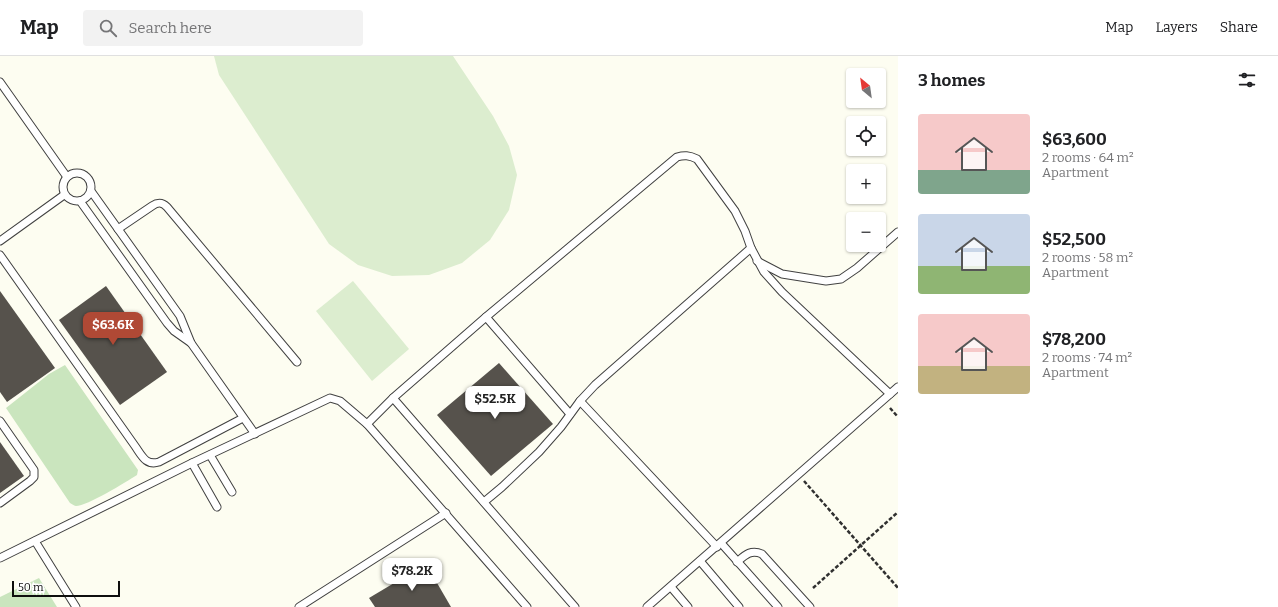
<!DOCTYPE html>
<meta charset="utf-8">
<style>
body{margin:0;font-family:Bitter,serif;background:#f2f2f2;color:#202124;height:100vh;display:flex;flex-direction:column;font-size:15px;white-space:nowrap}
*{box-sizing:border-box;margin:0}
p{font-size:13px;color:#757577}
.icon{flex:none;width:22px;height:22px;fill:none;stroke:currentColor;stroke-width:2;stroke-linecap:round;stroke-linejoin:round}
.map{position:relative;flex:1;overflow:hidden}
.panel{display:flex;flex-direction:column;background:#fff;width:380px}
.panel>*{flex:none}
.needle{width:26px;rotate:331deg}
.tools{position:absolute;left:846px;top:12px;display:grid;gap:8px}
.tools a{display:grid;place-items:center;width:40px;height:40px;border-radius:4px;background:#fff;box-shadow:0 1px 3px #0004;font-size:20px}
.scale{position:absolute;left:12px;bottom:10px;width:108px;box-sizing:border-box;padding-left:4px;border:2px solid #0e0e0e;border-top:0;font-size:11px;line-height:14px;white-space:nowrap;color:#0e0e0e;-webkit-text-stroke:3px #fff;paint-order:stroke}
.price{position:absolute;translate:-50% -34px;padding:0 9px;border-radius:8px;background:#fff;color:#222;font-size:13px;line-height:26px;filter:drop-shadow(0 1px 2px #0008)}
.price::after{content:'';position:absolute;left:50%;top:24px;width:12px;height:9px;margin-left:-6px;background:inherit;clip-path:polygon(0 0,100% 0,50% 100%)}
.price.current{background:#b04935;color:#fff}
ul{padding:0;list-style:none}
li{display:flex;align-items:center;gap:12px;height:100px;padding:0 20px}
li span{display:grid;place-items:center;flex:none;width:112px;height:80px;border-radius:4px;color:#555}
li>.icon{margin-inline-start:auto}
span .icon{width:48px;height:48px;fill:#fffc;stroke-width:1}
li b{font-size:17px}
h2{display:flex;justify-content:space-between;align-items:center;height:48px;padding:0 20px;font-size:17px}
header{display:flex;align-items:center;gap:24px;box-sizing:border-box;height:56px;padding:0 20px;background:#fff;border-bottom:1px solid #e0e0e0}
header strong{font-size:19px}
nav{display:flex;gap:22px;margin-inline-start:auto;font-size:14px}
.search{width:280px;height:36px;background:#f2f2f2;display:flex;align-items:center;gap:10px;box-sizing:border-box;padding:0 14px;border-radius:4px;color:#757577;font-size:15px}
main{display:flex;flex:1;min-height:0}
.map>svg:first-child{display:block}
.green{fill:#cae5be}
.pitch{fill:#dcedcf}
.building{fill:#56524c}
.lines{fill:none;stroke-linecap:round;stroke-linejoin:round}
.service-casing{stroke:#414141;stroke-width:9}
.path{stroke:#303030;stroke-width:2.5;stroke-dasharray:4 2;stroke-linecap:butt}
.service{stroke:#fff;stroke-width:7}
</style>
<header>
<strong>Map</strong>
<div class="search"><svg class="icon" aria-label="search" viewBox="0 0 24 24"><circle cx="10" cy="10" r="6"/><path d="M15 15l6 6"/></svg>Search here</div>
<nav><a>Map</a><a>Layers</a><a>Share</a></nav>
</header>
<main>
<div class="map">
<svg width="898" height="551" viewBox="0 0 898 551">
<rect width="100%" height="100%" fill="#fdfdf1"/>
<g class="green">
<path d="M65 309 138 414 137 419C126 426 87 450 76 450 75 450 72 448 70 447L6 352 49 318Z"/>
<polygon points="39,522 57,551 0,551 0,541"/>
</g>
<g class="pitch">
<polygon points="214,0 453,0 493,60 509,90 517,119 509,154 490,184 462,207 429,219 392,220 358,209 329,188 219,19"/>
<polygon points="353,225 409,293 372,325 316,255"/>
</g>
<g class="building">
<polygon points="106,230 167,316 120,349 59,264"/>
<polygon points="0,235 55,312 7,346 0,336"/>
<polygon points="499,307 553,368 491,420 437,359"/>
<polygon points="0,386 24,420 0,437"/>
<polygon points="426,508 451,551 375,551 369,542"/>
</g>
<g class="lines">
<g class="service-casing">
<g id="service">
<polyline points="0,26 67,121"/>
<circle cx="77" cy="131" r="14"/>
<polyline points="91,135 180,260 191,287 255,378"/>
<polyline points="80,145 167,267 174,275 191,287"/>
<path d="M118 173 152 150C158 146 162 146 167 151L297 306"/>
<polyline points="0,185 64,139"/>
<path d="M0 199 135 390C142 400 146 410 159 406L243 362"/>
<polyline points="757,205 782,218 826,225 841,223 857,212 898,176"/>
<polyline points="486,261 570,358"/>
<polyline points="393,342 575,551"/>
<polyline points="580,345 717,491"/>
<polyline points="0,365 34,414 34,421 30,425 0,447"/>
<path d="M367 368 393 342 486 261 677 101C684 99 689 99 697 103L735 155 745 175 751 192 764 216 782 236 890 338"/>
<polyline points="210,399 232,436"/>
<polyline points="192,407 217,451"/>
<polyline points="484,446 502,431 539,396 561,371 580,345 595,329 751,192"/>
<polyline points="35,485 76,551"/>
<polyline points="721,487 778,551"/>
<polyline points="0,502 192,407 330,342 340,345 367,368 527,551"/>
<polyline points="700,505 739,551"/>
<path d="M737 506C745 499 751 493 762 498L810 551"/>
<polyline points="671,531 688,551"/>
<polyline points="299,551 446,457"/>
<polyline points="647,551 898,331"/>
</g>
</g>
<g class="path">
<polyline points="890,352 898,361"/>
<polyline points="804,425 898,532"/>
<polyline points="813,532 898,456"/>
</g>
<use href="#service" class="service"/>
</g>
</svg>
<div class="tools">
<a><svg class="needle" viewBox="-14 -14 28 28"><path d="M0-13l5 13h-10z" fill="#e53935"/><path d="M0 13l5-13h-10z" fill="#757577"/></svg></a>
<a><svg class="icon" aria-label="locate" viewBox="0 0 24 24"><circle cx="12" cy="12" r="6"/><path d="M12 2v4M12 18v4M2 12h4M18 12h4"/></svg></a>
<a>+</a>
<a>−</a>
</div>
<div class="scale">50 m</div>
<b class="price current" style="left:113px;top:290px">$63.6K</b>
<b class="price" style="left:495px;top:364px">$52.5K</b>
<b class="price" style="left:412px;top:536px">$78.2K</b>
</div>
<section class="panel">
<h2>3 homes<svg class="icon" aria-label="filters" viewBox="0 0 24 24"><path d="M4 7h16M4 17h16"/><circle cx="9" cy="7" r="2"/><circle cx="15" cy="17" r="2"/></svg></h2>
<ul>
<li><span style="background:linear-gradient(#f6c9c9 70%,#7fa58c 0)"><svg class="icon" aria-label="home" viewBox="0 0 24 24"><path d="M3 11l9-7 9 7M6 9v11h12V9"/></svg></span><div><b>$63,600</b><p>2 rooms · 64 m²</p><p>Apartment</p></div></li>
<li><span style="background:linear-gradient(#c9d6e8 65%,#8fb573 0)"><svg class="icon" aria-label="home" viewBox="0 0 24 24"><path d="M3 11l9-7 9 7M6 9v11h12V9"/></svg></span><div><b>$52,500</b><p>2 rooms · 58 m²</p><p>Apartment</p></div></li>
<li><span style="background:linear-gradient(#f6c9c9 65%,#c2b280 0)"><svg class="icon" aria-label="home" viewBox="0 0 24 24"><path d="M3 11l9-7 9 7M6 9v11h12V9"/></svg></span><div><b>$78,200</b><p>2 rooms · 74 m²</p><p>Apartment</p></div></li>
</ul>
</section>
</main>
